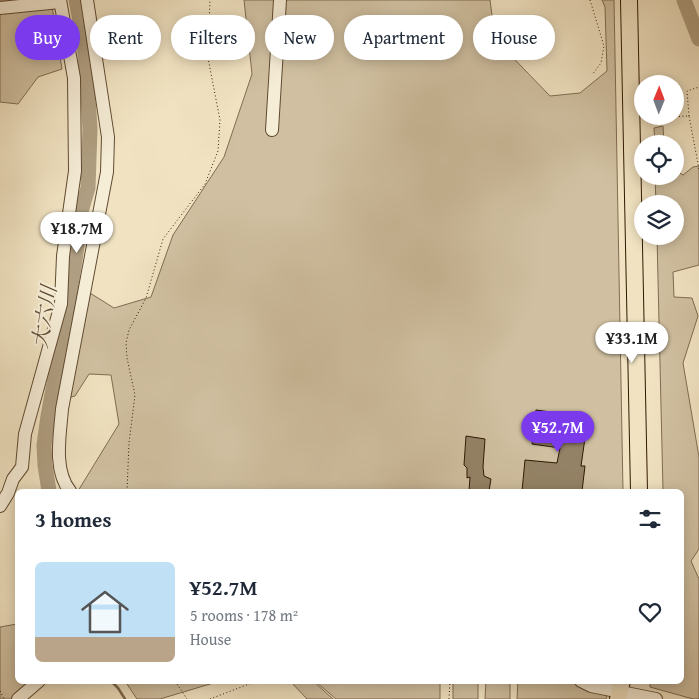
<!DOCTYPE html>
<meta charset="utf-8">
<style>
body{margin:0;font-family:"Gentium Book Plus","Noto Serif JP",serif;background:#f6f6f7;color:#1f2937;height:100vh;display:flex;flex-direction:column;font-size:19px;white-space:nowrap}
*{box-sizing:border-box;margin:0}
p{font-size:16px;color:#747a83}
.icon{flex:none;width:28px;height:28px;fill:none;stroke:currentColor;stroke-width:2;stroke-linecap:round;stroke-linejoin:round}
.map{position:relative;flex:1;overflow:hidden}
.drawer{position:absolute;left:15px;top:489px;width:669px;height:195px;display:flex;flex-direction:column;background:#fff;border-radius:8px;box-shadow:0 2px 12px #0003}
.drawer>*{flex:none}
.hud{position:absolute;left:15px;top:15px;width:670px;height:45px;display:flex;gap:10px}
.needle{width:32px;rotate:1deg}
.controls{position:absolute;left:634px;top:75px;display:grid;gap:10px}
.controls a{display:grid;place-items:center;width:50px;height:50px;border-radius:50%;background:#fff;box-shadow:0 2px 12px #0003;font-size:25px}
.price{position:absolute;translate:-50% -42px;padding:0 11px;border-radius:18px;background:#fff;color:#222;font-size:16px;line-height:32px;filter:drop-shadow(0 1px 2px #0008)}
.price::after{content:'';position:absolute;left:50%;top:30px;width:15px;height:11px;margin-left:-8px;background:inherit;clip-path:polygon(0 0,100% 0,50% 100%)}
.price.current{background:#7c3aed;color:#fff}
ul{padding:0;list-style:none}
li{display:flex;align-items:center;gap:15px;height:125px;padding:0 20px}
li span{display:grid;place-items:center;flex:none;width:140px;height:100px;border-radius:8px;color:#555}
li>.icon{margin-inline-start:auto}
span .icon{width:60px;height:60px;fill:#fffc;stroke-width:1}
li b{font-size:21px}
h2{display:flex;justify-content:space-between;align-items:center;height:60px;padding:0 20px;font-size:21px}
.chip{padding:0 18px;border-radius:22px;background:#fff;box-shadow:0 2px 12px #0003;font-size:18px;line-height:45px}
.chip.current{background:#7c3aed;color:#fff}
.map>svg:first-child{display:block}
.green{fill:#d0c0a1;stroke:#806c52}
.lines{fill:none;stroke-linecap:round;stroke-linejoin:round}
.stream{stroke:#7c684e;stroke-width:2.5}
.river{stroke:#af9e81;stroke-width:15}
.building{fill:#948266;stroke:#2f1802}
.minor-casing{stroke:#604b32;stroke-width:14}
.major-casing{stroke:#2f1802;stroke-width:18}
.path{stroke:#2f1802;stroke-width:1;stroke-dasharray:1 2.5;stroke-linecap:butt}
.minor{stroke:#f6edd7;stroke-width:12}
.major{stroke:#f1e3c2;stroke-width:16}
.labels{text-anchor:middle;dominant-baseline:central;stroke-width:4.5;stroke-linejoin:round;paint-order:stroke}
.water-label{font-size:21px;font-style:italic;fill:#624e35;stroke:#f6edd7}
</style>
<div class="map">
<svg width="699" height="699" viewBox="0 0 699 699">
<rect width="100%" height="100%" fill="#f1e3c2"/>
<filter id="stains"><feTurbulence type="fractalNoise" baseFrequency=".004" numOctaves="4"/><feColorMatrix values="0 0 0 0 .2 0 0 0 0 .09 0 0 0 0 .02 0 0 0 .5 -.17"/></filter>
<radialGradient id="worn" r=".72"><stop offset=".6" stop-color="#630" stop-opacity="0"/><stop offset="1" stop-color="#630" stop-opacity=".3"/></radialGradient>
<g class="green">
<polygon points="0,0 51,0 62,69 38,77 18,104 0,102"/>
<polygon points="244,0 490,0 495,39 550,96 580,93 607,71 605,7 602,0 614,0 623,491 78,491 119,424 111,375 89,374 75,396 68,398 90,293 114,308 151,297 173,235 224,157 252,74"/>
<polygon points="663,126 664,144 655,144 654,128"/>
<polygon points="699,166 699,265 673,272 674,297 692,298 698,316 683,363 699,457 699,549 691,561 699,579 699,699 693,699 650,687 650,681 681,681 681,491 663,491 657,236 675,236 675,204 656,204 655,176 675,176 675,170 683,175 693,167"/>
<polygon points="17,624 18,681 26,681 26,687 13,699 0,699 0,627"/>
<polygon points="125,681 220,681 160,699 137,699"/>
<polygon points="290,681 313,681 333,699 307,699"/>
<polygon points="315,681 440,681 440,699 336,699"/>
<rect x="453" y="681" width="25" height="18"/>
<polygon points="486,681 510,681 510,699 485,699"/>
<polygon points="518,681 611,681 606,699 517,699"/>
</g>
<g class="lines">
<polyline class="stream" points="111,681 118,688 125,699"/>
<g class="river">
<polyline points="684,0 699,39"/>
<polyline points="49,491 45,465 44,445 48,416 66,318 77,247 79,218 88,188 90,129 87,80 84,42 76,0"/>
</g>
</g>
<g class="building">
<polygon points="536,410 588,417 581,466 585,466 582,491 522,491 525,460 557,463 560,448 532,444"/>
<polygon points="466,436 485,439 483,467 484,476 491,479 489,491 469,491 470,477 467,478 467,468 464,465"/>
</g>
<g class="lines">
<g class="minor-casing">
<g id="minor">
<polyline points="0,8 60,2"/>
<polyline points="272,130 280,0"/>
<path d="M70 491C53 470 60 435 62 409L107 172 108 137 87 0"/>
<polyline points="0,506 8,493 13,479 22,467 25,434 61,304 63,256 75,171 74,78 60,0"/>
<polyline points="581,681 591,686 656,699"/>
<polyline points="18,699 39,681"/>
</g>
</g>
<g class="major-casing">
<g id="major">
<polyline points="629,0 639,491"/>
<polyline points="618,699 622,681"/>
</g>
</g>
<g class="path">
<polyline points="590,0 604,46 601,63 592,75"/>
<polyline points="689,116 687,91 699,87"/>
<polyline points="644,118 689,116 699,169"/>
<polyline points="127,491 129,443 135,395 127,358 126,343 129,330 146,298 163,239 205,184 218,151 220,120 208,58 210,0"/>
<polyline points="175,681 187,699"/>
<polyline points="0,691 4,699"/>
<polyline points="210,699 257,681"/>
<polyline points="449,699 450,681"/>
</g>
<use href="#minor" class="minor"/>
<use href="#major" class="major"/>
</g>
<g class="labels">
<g class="water-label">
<text transform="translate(44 317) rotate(-81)">大六川</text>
</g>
</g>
<rect width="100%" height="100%" filter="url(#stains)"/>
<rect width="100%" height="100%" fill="url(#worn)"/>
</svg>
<div class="controls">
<a><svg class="needle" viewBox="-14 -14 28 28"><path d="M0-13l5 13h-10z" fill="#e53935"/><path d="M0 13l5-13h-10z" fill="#747a83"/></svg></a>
<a><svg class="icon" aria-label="locate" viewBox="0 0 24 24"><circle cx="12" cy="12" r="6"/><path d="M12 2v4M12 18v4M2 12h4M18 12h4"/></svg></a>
<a><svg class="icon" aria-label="layers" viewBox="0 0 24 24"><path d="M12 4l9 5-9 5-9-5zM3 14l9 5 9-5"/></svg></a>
</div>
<b class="price" style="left:77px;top:254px">¥18.7M</b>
<b class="price" style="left:632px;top:364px">¥33.1M</b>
<b class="price current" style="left:558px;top:453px">¥52.7M</b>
<div class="hud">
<a class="chip current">Buy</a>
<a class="chip">Rent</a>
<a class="chip">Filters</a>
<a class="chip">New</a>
<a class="chip">Apartment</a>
<a class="chip">House</a>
</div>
<section class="drawer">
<h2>3 homes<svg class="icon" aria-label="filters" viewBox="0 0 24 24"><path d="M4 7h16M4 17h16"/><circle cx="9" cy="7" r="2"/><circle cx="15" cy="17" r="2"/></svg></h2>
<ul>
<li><span style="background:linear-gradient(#bfe0f5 75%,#b9a48a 0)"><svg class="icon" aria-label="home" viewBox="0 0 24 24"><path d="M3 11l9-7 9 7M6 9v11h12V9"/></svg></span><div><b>¥52.7M</b><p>5 rooms · 178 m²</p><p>House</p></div><svg class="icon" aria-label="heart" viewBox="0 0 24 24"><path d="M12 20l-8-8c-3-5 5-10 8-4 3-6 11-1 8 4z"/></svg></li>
</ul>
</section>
</div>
